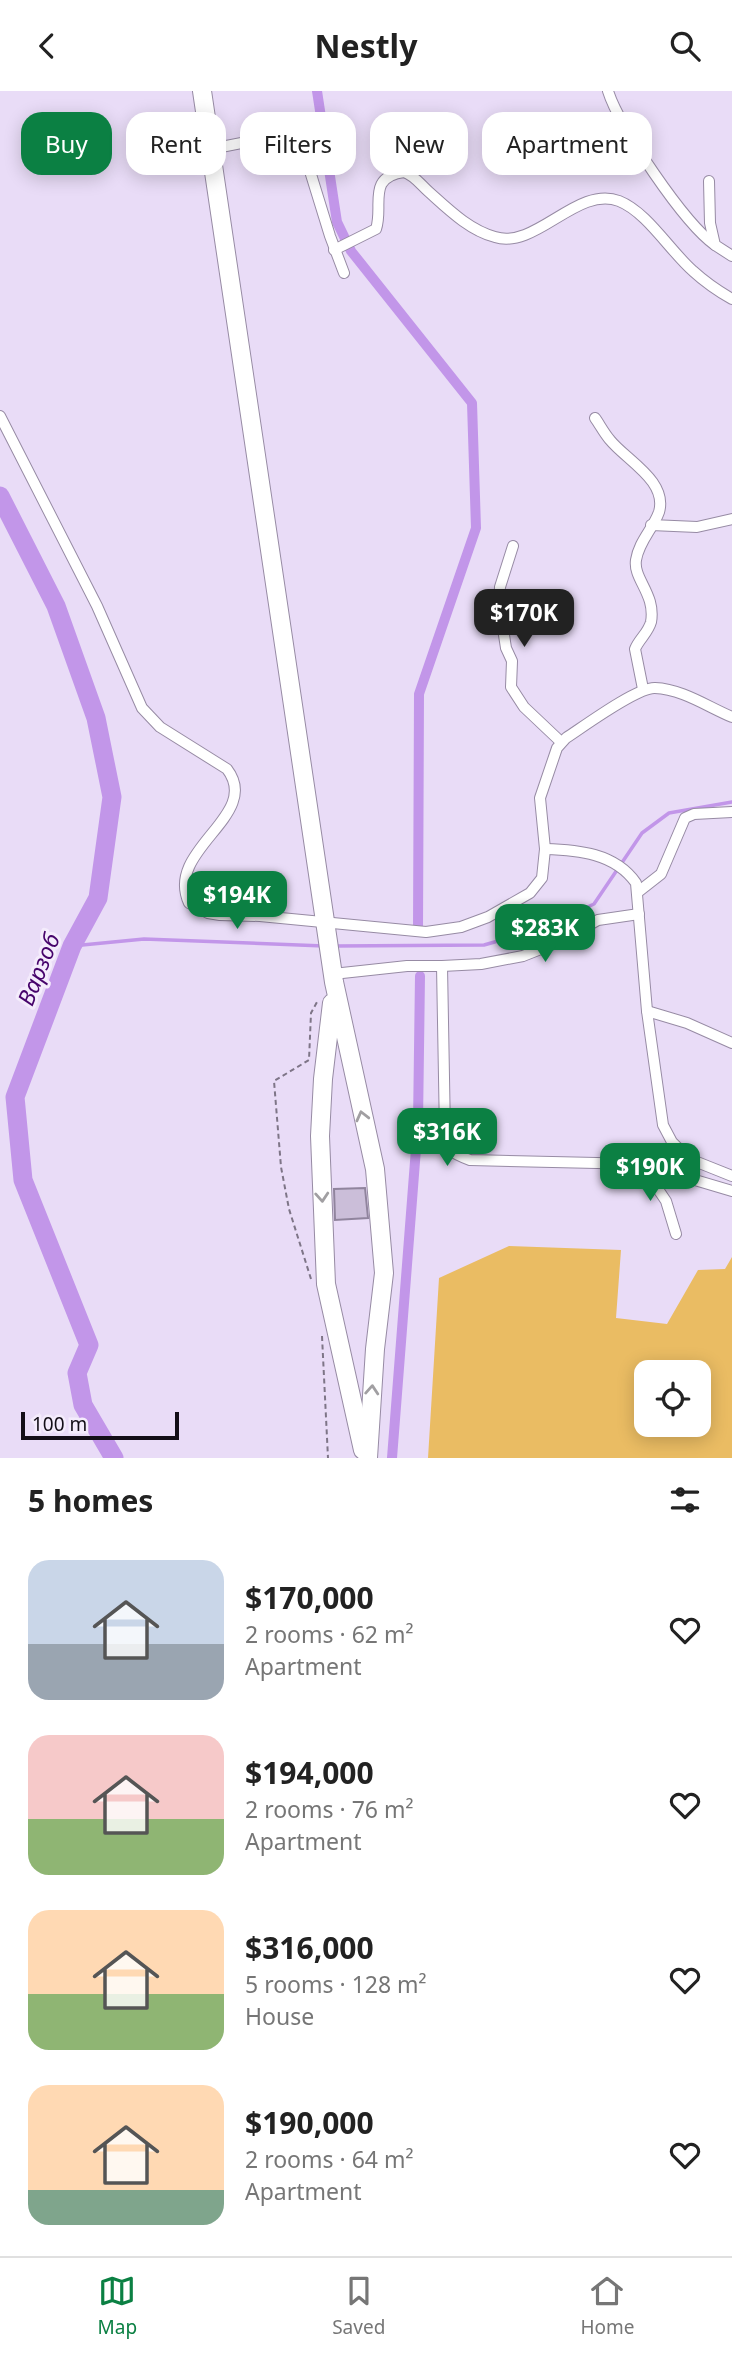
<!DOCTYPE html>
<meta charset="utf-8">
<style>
body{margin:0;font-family:"Noto Sans",sans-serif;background:#f2f2f2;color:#222;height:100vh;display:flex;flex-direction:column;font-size:26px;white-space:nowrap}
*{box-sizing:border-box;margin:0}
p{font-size:23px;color:#767676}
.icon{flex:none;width:38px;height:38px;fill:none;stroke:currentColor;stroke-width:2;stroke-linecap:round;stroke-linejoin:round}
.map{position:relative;height:1367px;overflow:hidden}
.sheet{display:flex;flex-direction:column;background:#fff;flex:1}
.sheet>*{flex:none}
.top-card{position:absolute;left:21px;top:21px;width:691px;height:63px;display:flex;gap:14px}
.tools{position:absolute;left:634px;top:1269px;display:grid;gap:14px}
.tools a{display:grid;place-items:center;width:77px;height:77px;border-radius:14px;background:#fff;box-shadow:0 4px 18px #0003;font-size:35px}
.scale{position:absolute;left:21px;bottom:18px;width:158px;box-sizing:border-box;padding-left:7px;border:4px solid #130e17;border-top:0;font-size:19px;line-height:24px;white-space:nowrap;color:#130e17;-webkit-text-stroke:5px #f4ecfc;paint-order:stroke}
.price{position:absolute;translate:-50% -60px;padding:0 16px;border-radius:14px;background:#0b8043;color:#fff;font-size:23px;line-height:46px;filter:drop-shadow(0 2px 4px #0008)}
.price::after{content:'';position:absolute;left:50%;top:42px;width:21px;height:16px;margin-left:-10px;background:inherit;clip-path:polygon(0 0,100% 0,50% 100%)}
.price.on{background:#222;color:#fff}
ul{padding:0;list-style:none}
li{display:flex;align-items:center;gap:21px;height:175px;padding:0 28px}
li span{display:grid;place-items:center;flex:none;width:196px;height:140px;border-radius:21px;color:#555}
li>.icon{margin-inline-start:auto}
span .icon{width:84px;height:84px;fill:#fffc;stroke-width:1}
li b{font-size:30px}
h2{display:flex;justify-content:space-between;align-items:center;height:84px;padding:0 28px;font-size:30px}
.pill{padding:0 24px;border-radius:21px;background:#fff;box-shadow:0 4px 18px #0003;font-size:24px;line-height:63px}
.pill.on{background:#0b8043;color:#fff}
header{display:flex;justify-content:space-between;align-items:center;height:91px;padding:0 28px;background:#fff;font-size:32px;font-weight:700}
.dock{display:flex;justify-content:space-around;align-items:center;height:98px;border-top:2px solid #e0e0e0;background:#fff;font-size:19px;color:#767676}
.dock a{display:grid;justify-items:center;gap:4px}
.dock .on{color:#0b8043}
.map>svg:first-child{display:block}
.green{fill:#eabc63;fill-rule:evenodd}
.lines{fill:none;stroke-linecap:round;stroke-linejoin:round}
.stream{stroke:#c296e9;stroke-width:3.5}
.canal{stroke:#c296e9;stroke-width:10}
.river{stroke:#c296e9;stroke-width:19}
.building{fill:#cbbed9;stroke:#90849d;stroke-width:2}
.street-casing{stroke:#978ba4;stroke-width:12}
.highway-casing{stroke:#978ba4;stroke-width:20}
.path{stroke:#7e7587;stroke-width:2;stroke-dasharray:5 3.5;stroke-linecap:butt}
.street{stroke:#fff;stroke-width:10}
.highway{stroke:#fff;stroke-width:18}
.oneway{stroke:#a19fa2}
.labels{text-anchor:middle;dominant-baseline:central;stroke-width:6;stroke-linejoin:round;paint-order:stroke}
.water-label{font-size:23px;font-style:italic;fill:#46036b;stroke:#f4ecfc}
</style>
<header><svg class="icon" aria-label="back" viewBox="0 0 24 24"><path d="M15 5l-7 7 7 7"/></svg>Nestly<svg class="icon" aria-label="search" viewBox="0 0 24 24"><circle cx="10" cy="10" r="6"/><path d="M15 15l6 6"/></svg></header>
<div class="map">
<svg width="732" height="1367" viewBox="0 0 732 1367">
<rect width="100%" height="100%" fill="#e9dcf7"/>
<path class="green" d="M509 1155 621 1159 616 1227 667 1233 698 1179 725 1178 732 1166V1367H428L439 1187ZM646 1281H698V1334H646Z"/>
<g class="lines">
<g class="stream">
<polyline points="72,855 144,848 324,855"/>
<polyline points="336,855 484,854 540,838 594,813 642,742 669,722 732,711"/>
</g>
<g class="canal">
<polyline points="317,0 337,131 351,160 472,312 476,437 419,603 418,839"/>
<polyline points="392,1367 418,1032 420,885"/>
</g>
<polyline class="river" points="0,405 56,515 96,627 112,706 98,807 72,855 15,1006 23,1089 89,1254 77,1282 83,1314 114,1367"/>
</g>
<polygon class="building" points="365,1097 368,1127 335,1129 334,1098"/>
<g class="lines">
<g class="street-casing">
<g id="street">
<path d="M608 0C619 36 684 132 715 154"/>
<polyline points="211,58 287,43 301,51 330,145 344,182"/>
<polyline points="709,90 710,132 715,154 732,165"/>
<path d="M334 159 376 138C384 115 366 86 404 81 414 84 421 94 429 101 448 118 469 139 495 146 536 159 577 94 619 110 647 121 670 160 693 180 705 191 718 200 732 208"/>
<path d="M0 325 97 515 142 617 160 636 227 678C263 725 164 758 189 812L208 822 220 824 260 825 426 841 461 836 488 826 530 802 542 787 545 758 540 707 557 657 566 647C583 636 637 596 655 597 682 598 708 616 732 626"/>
<path d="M595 327C600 334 604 342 610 349 626 369 668 390 659 421 653 438 639 450 636 469 633 488 656 503 651 531 648 542 639 548 635 558L643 598"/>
<polyline points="651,434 697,436 732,428"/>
<polyline points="513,455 500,496 499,512 506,557 512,570 511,596 524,616 561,651"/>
<path d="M545 758C578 759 615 762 636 792L647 920 663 1034 672 1051 682 1061 697 1071 732 1085"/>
<polyline points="638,801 661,783 685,727 694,723 732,721"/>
<polyline points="442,875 481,873 523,865 561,850 598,829 639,823"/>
<path d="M333 883 407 875H442L445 1042C447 1060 453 1063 470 1069L641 1073 732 1100"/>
<polyline points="647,920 687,932 732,952"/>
<polyline points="641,1073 666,1110 676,1143"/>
</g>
</g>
<g class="highway-casing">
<g id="highway">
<polyline points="202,0 334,891 375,1078 384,1182 375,1258 368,1367"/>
<polyline points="332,912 323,988 320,1045 326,1193 363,1359"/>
</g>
</g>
<g class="path">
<polyline points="311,1188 289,1118 281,1076 274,990 309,969 311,922 317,911"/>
<polyline points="322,1245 328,1367"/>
</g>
<use href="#street" class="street"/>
<use href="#highway" class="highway"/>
</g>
<defs><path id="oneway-chevron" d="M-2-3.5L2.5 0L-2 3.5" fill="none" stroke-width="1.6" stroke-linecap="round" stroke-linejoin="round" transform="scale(1.75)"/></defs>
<g class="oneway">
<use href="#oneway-chevron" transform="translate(362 1025) rotate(-104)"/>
<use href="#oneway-chevron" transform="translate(322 1106) rotate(86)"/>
<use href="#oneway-chevron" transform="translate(372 1299) rotate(-86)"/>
</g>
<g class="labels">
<g class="water-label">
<text transform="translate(38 878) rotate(-68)">Варзоб</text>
</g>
</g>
</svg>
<div class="tools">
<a><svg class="icon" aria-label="locate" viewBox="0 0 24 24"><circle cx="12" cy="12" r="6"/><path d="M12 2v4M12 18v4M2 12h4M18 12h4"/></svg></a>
</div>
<div class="scale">100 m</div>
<b class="price on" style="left:524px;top:558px">$170K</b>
<b class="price" style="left:237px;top:840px">$194K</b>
<b class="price" style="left:545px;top:873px">$283K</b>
<b class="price" style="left:447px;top:1077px">$316K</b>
<b class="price" style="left:650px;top:1112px">$190K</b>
<div class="top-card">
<a class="pill on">Buy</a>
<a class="pill">Rent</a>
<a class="pill">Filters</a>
<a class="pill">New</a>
<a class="pill">Apartment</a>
</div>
</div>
<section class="sheet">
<h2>5 homes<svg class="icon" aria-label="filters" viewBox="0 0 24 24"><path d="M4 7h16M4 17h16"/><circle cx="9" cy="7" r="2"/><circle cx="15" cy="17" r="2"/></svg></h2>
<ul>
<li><span style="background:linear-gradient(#c9d6e8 60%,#9aa5b1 0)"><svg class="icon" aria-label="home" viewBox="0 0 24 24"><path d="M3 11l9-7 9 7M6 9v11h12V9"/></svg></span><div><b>$170,000</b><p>2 rooms · 62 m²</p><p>Apartment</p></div><svg class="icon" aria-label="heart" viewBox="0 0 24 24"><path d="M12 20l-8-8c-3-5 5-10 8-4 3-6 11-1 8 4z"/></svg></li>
<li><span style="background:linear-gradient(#f6c9c9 60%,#8fb573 0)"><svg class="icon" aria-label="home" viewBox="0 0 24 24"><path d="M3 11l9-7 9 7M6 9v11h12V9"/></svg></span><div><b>$194,000</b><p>2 rooms · 76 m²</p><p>Apartment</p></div><svg class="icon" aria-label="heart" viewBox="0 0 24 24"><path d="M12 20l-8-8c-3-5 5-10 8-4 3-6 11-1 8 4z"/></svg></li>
<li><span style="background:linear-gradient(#ffd9b3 60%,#8fb573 0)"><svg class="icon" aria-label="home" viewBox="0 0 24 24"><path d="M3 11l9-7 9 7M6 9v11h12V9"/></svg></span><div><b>$316,000</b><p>5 rooms · 128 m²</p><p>House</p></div><svg class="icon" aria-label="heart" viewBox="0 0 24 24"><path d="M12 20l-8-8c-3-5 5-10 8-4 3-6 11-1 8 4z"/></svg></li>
<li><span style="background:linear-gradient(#ffd9b3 75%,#7fa58c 0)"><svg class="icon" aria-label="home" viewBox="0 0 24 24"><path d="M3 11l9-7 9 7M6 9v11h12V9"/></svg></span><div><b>$190,000</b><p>2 rooms · 64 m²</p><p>Apartment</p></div><svg class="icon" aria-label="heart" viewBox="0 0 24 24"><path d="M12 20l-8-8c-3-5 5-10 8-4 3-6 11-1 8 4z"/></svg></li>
</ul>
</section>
<nav class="dock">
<a class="on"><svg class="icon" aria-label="map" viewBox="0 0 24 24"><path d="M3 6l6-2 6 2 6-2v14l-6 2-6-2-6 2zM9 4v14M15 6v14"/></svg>Map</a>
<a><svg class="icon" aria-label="saved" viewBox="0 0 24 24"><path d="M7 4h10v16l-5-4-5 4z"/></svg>Saved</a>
<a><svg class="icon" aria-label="home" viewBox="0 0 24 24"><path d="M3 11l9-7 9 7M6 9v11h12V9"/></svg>Home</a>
</nav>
